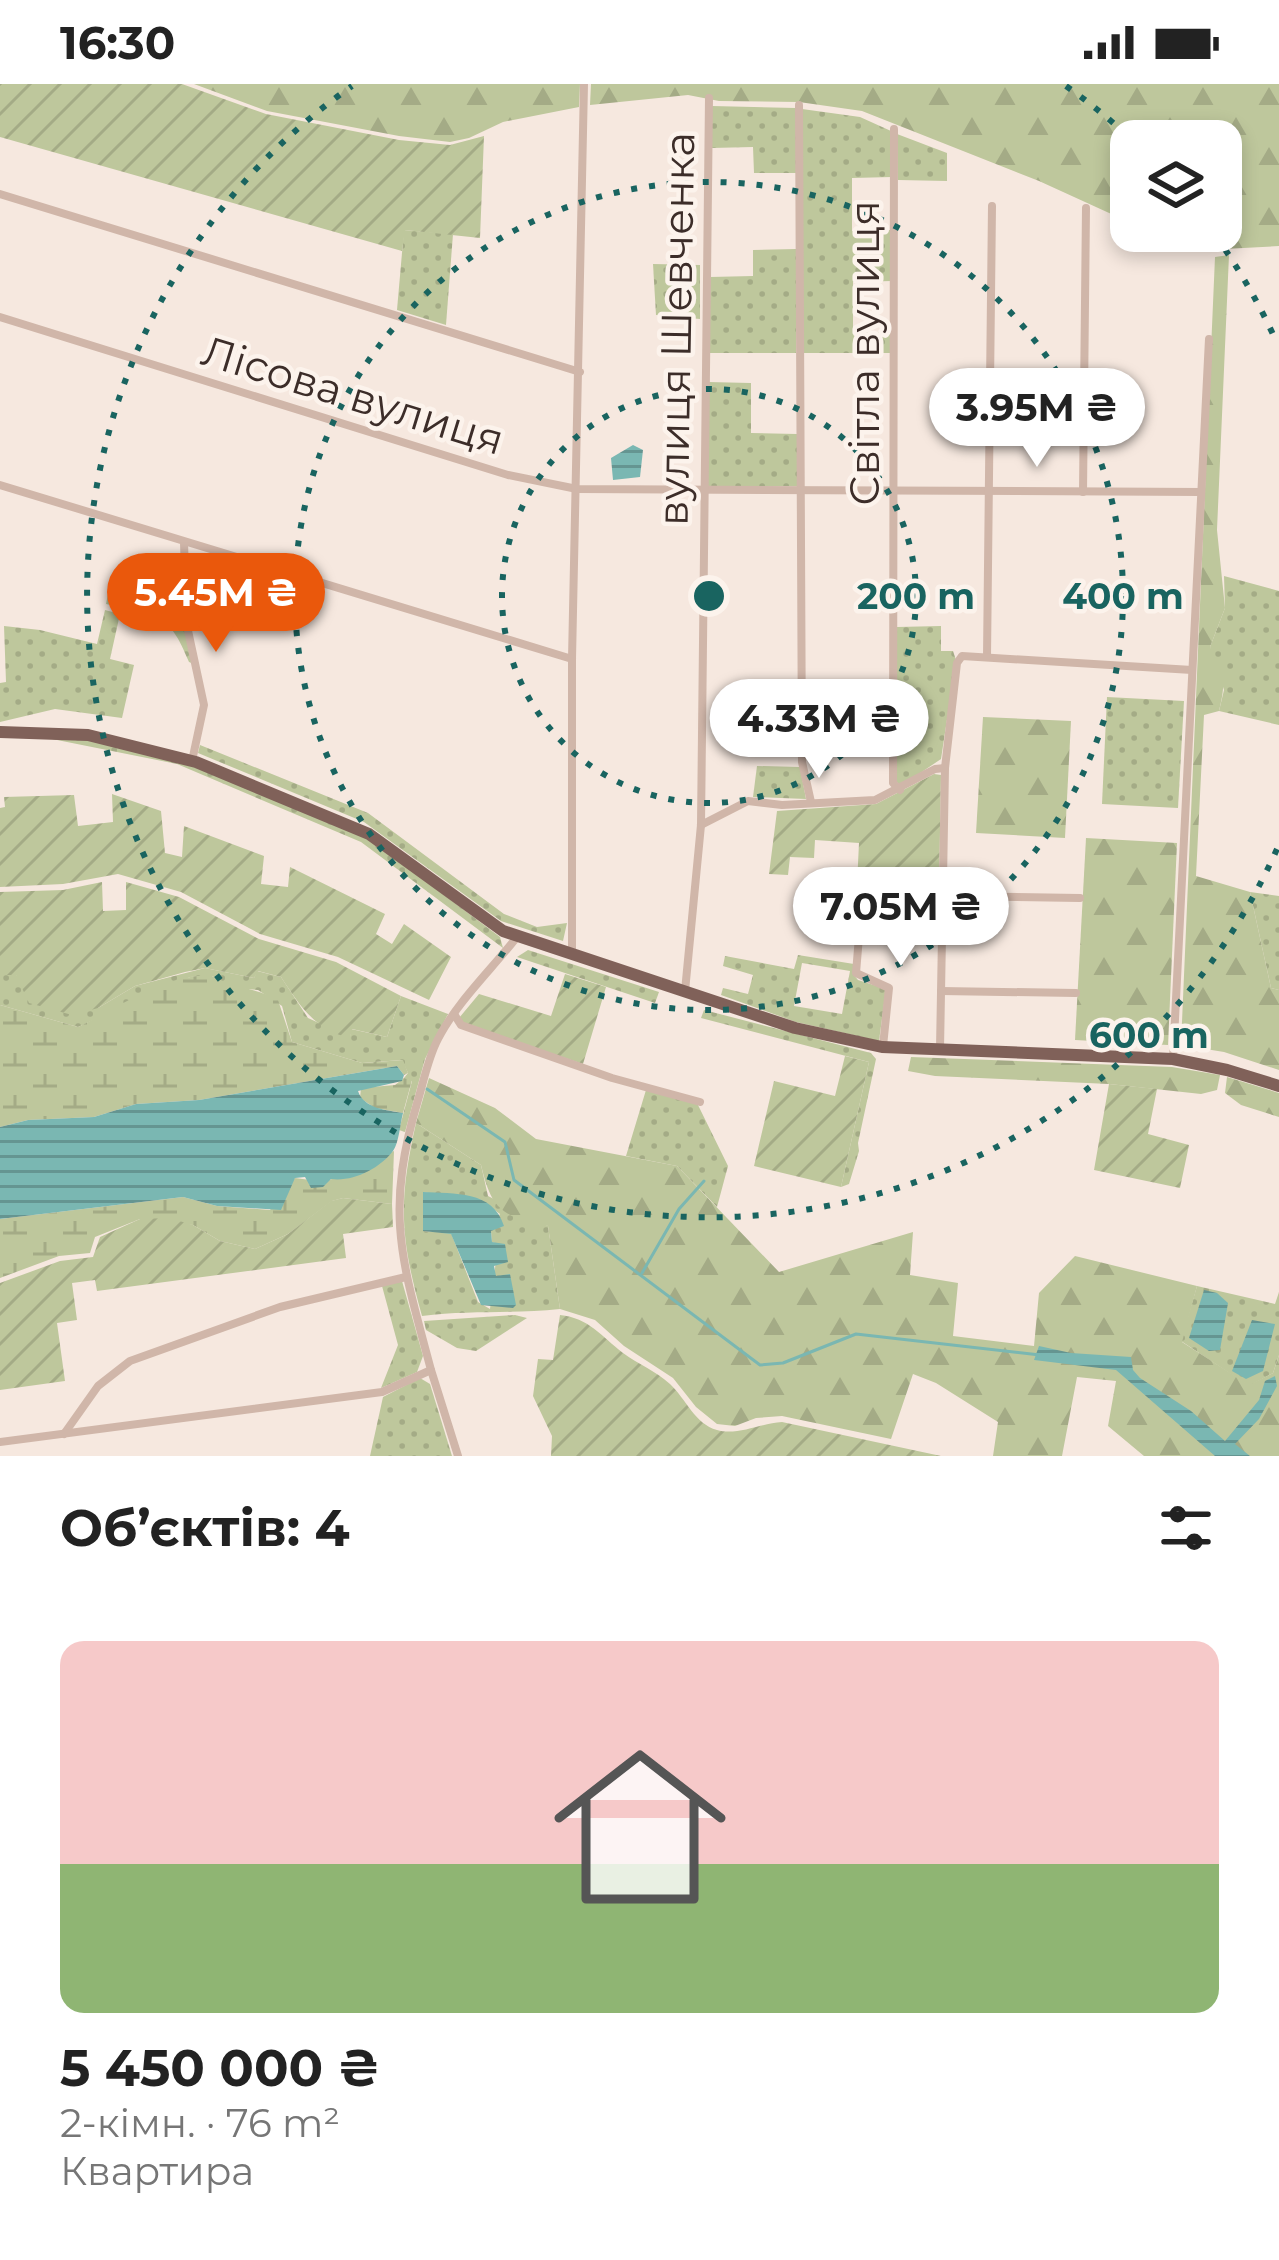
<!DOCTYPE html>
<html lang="uk">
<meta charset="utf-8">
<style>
body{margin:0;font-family:Montserrat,sans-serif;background:#f2f2f2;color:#222;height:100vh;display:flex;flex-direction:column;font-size:45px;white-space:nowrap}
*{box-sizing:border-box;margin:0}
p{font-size:39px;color:#767676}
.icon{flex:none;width:66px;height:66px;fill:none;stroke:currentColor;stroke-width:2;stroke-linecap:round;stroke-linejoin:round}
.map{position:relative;height:1372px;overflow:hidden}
.details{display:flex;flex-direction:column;background:#fff;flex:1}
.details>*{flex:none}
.tools{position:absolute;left:1110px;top:36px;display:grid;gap:24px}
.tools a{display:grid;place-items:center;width:132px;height:132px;border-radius:24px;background:#fff;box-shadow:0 6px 18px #0003;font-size:60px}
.price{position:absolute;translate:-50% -102px;padding:0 27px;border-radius:42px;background:#fff;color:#222;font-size:39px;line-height:78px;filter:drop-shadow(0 3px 6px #0008)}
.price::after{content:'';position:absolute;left:50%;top:72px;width:36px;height:27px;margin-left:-18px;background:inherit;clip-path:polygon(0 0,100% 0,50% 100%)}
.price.active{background:#ea580c;color:#fff}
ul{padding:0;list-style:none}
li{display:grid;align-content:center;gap:24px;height:636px;padding:0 60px}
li+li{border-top:3px solid #e0e0e0}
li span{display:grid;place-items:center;height:372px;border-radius:24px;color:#555}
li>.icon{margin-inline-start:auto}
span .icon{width:216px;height:216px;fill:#fffc;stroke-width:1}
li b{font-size:51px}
h2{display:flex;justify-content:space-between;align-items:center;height:144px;padding:0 60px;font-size:51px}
.status{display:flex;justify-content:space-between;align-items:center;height:84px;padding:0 60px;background:#fff;direction:ltr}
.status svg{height:33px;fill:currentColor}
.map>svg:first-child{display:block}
.grass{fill:url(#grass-dots);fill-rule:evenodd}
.forest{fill:url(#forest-firs)}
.wetland{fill:url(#wetland-marsh)}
.garden{fill:url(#garden-furrows)}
.water{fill:url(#water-rules)}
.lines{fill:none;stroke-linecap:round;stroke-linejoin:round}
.stream{stroke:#7ab7b2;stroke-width:3}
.minor{stroke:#d0b6a9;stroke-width:8}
.primary{stroke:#806159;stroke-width:12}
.ring{fill:none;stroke:#196460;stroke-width:6;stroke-dasharray:6 12}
.labels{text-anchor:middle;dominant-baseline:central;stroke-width:9;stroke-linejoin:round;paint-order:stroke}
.street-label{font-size:42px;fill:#3c2d29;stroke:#fcf3ec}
.centre{fill:#196460;stroke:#fcf3ec;stroke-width:6}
.ring-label{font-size:36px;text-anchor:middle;font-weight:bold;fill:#196460;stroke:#fcf3ec;stroke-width:9;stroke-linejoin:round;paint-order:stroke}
</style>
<div class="status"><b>16:30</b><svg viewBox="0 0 49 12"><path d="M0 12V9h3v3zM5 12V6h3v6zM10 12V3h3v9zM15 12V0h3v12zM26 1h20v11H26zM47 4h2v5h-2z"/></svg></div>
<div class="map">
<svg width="1279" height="1372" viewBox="0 0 1279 1372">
<defs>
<pattern id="grass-dots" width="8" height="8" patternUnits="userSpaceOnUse" patternTransform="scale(3)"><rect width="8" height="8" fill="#bec79c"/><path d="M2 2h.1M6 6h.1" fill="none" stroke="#a4ab86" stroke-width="1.8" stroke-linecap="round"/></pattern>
<pattern id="forest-firs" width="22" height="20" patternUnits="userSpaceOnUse" patternTransform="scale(3)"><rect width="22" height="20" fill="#bec79c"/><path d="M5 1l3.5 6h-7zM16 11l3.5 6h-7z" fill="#a4ab86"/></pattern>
<pattern id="wetland-marsh" width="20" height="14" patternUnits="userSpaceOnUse" patternTransform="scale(3)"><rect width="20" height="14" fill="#bec79c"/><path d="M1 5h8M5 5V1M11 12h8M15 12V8" fill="none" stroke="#a4ab86"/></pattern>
<pattern id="garden-furrows" width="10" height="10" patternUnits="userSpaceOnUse" patternTransform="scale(3)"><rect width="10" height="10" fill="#bec79c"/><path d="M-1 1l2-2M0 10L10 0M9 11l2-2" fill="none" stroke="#a4ab86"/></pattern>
<pattern id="water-rules" width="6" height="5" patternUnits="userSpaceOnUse" patternTransform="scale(3)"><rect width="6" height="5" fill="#7ab7b2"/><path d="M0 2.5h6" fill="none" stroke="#659591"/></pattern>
</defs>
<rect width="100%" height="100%" fill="#f6e8df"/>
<g class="grass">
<polygon points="712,22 796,24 796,89 754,89 753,63 711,64"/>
<polygon points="802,25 860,33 891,47 892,93 852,94 852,147 892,146 892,197 853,198 853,248 892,248 892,269 803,269"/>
<polygon points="897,50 947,69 947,97 898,96"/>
<polygon points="404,146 453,150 446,241 397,226"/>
<polygon points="796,165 796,269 709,269 710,193 753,192 753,166"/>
<polygon points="653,180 700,181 700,235 656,231"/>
<polygon points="708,298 751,299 751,349 797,350 797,402 707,402"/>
<polygon points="1224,492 1279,507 1279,641 1219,627 1224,606 1210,563 1225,524"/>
<path d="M109 505 181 518 194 580 189 578C168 526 157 532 106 520Z"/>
<polygon points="105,526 120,530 110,575 134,581 122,634 55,625 0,638 0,599 6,598 4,542 40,546 97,560"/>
<polygon points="941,542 941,567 953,567 956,576 941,675 901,702 897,698 897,543"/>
<polygon points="1107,613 1184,617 1178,724 1102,720"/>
<polygon points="0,651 88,654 179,675 367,753 500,853 503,864 361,758 177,680 37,652 0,654"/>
<polygon points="200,661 368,729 504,830 537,843 567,839 563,857 501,837 364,738 198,669"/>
<polygon points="757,682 800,683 806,715 753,713"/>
<polygon points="1250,808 1279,812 1279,906 1271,904"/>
<polygon points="528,866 659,908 655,919 517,873"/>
<path d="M798 871 854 880 853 890 858 896 886 905 879 957 796 938 721 911 723 904 748 910 753 891 723 882 725 872 794 885ZM802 879 850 887 842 930 794 922Z"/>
<polygon points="205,884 254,894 257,887 281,893 308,934 350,953 351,945 387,953 401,912 448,930 425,975 405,1048 399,1046 412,997 404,994 408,989 402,976 362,979 292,958 282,922 258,906 234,904 212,892 190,893 78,943 0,921 0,891 16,891 98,924 135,902"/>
<polygon points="704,926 871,969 876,975 858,1059 859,1067 849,1100 841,1103 869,978 701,934"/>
<polygon points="646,1006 697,1019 728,1082 717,1123 677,1082 626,1072"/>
<path d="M416 1039 481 1081 488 1112 548 1142 560 1225C514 1230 469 1226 422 1232 400 1153 398 1119 416 1039ZM423 1108 485 1119 500 1130 491 1147 492 1158 498 1160 490 1225 478 1218 451 1149 423 1147Z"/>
<polygon points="402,1197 423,1272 417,1288 381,1304 398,1261 382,1202"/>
<polygon points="1197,1202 1275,1220 1279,1208 1279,1271 1273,1289 1249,1302 1181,1257"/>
<polygon points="515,1231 527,1234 476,1267 457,1264 426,1246 424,1237"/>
<polygon points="420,1294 430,1300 452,1372 370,1372 383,1313"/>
</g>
<g class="forest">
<polygon points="194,0 580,0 579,23 503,38 469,54 450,58 399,52 267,27"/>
<polygon points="591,0 1279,0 1279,162 1205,166 1152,147 1221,147 1221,57 1131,57 1131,139 1039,97 862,27 799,18 719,17 688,11 590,21"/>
<path d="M1229 171 1217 446 1225 524 1210 563C1225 587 1226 599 1219 627L1204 631 1196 792 1250 808 1271 904 1279 906V986L1224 968 1181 961 1215 173Z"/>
<polygon points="983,633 1071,637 1065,754 976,749"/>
<polygon points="1086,754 1177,759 1168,961 1075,956"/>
<polygon points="911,973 1172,983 1220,991 1217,1006 1201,1010 1109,1000 935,992 908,987"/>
<polygon points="1227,993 1279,1009 1279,1033 1241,1021 1225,1009"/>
<path d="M429 994 495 1024 536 1055 677 1082 779 1188 913 1148 910 1191 958 1199 953 1252 1034 1262 1039 1209 1075 1172 1197 1202 1182 1258 1249 1301 1273 1289 1279 1271V1372H1144L1108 1342 1116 1297 1077 1293 1062 1372H993L998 1338 936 1299 913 1290 891 1355 782 1332 756 1334 735 1342 717 1340 696 1323 673 1294 624 1262 595 1236 560 1225 548 1142C503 1132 492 1128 481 1081L416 1039Z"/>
</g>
<g class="wetland">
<path d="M212 892C234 904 256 904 278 916L292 958 362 979 403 976 408 989 404 991 397 982 199 1016 136 1020 94 1033 28 1036 0 1043V921L78 943C119 924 165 889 212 892Z"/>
<polygon points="404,994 412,996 403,1029 375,1024 360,1014 361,1004 395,1001"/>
<polygon points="394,1067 392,1120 343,1114 332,1117 288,1150 255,1165 220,1157 193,1141 140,1135 95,1153 90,1169 59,1172 0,1194 0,1135 183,1113 217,1122 270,1126 295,1094 325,1098"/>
</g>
<g class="garden">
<polygon points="0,0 182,0 266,30 399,56 450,61 484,52 480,154 405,146 402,167 0,53"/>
<polygon points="934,690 941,691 939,805 857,800 859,759 815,756 814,774 790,773 788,791 769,790 777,727 876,720"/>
<polygon points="112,710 161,727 165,769 182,773 184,742 264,772 261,800 288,803 290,783 385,830 376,850 392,860 404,840 451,873 429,916 338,873 260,850 181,808 118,790 63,800 0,803 0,724 5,723 4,713 74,711 78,742 113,738"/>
<path d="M102 798 103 827 126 826V798L179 813 259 855 336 878 401 912 387 953 352 945 350 954C314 945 300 922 281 893L258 887 254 894 205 884 185 888 135 902 98 924 72 931 29 919 16 891H0V808L63 806Z"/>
<polygon points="565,890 606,903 583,980 463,940 459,934 479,910 551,932"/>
<polygon points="845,972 869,978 841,1103 754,1082 774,997 835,1012"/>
<polygon points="1109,1000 1157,1005 1148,1050 1189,1061 1180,1104 1094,1086"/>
<polygon points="343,1114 392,1120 393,1143 343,1150 346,1174 97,1207 95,1196 72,1199 77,1236 57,1239 65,1297 0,1306 0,1199 60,1177 93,1173 100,1153 140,1135 169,1134 193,1141 220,1157 255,1165 288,1150 331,1117"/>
<path d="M560 1231C589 1234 601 1252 623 1269 638 1280 656 1287 670 1300 686 1315 695 1340 717 1346 737 1352 761 1339 782 1338L941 1372H551L552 1352 533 1312 538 1275 553 1276Z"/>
</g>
<g class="water">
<polygon points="633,361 643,366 640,393 613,396 611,374"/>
<path d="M397 982 404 991 402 997 358 1007C364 1025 387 1026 403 1029 400 1040 399 1059 393 1067 379 1085 353 1098 331 1095L323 1103 311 1104 305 1093 295 1094 281 1126 217 1122 183 1113 0 1135V1043L28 1036 94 1033 136 1020 199 1016Z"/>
<path d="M423 1108C454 1110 493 1106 504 1142L491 1147 492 1158 505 1160 508 1178 494 1182 496 1192 510 1190 516 1221 513 1224 481 1221 451 1150 423 1147Z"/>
<polygon points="1204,1206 1217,1209 1228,1219 1220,1266 1209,1267 1189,1254"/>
<polygon points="1252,1236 1275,1240 1263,1287 1246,1295 1232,1287"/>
<polygon points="1039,1262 1071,1269 1131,1273 1133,1286 1140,1294 1191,1327 1225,1357 1259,1316 1265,1297 1275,1292 1277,1302 1259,1335 1235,1360 1250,1372 1215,1372 1116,1286 1034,1276"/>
</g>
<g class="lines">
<g class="stream">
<polyline points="427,1005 505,1058 514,1096 760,1281 783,1279 856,1250 1040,1271"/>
<polyline points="642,1189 679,1125 704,1097"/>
</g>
<g class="minor">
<polyline points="799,21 802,678 811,718"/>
<polyline points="894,45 893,699 900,706"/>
<polyline points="0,110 580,288"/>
<polyline points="0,233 508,391 577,405 1201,408"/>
<polyline points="0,401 572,575"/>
<polyline points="1083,408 1086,124"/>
<polyline points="184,459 187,542 204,621 192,677"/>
<polyline points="987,573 992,122"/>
<polyline points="701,741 748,717 782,721 875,716 935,685 945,684"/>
<polyline points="943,812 1080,814"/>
<polyline points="862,816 856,889 889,904 883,962"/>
<polyline points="572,870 572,575 584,0"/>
<polyline points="685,907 701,741 709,14"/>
<polyline points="941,907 1076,909"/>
<polyline points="454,930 461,941 612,994 700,1018"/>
<polyline points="940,965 945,684 957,579 962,572 1192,586"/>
<polyline points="1173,975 1209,255"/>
<polyline points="431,1286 458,1372"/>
<polyline points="64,1350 98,1302 130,1277 280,1223 406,1193"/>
<path d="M0 1358 382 1308 431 1286C402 1177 384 1130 418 1016 424 996 428 974 438 955 457 918 491 886 517 853"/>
</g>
<polyline class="primary" points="0,648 88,651 196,678 369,750 503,847 795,944 882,963 1173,975 1227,986 1279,1002"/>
</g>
<g class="ring">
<circle cx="709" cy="512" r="207"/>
<circle cx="709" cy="512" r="414"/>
<path d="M1277 765A622 622 0 1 1 352 2M1066 2A622 622 0 0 1 1129 53M1215 151A622 622 0 0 1 1277 259"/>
</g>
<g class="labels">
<g class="street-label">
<text transform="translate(676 245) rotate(-89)">вулиця Шевченка</text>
<text transform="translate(864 269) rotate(-90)">Світла вулиця</text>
<text transform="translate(353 311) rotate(17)">Лісова вулиця</text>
</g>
</g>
<circle cx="709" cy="512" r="18" class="centre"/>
<g class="ring-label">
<text x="916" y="525">200 m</text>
<text x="1123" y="525">400 m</text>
<text x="1149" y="964">600 m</text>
</g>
</svg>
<div class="tools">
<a><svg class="icon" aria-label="layers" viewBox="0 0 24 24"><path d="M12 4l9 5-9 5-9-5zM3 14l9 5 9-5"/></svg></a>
</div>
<b class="price" style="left:1037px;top:386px">3.95M ₴</b>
<b class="price active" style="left:216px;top:571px">5.45M ₴</b>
<b class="price" style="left:819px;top:697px">4.33M ₴</b>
<b class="price" style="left:901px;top:885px">7.05M ₴</b>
</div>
<section class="details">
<h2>Об’єктів: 4<svg class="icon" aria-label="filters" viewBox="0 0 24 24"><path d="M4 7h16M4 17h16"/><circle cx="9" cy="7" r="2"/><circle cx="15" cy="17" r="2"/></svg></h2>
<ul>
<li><span style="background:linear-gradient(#f6c9c9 60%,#8fb573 0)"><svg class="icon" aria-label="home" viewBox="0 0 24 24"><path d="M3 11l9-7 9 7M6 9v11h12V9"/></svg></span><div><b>5 450 000 ₴</b><p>2-кімн. · 76 m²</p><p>Квартира</p></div></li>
</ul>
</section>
